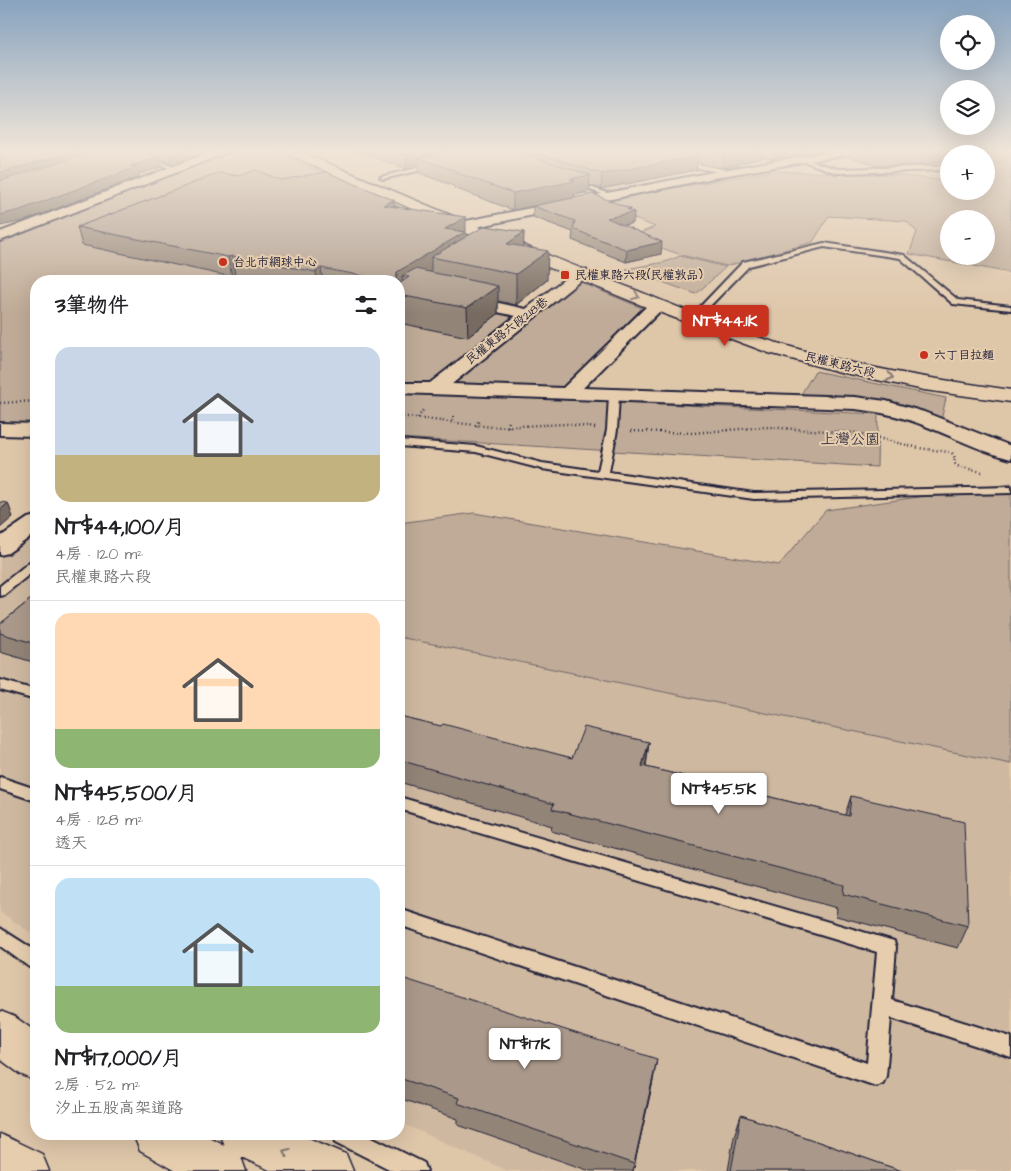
<!DOCTYPE html>
<html lang="zh-TW">
<meta charset="utf-8">
<style>
body{margin:0;font-family:"Architects Daughter","LXGW WenKai TC",sans-serif;background:#f6f6f6;color:#202124;height:100vh;display:flex;flex-direction:column;font-size:19px;white-space:nowrap}
*{box-sizing:border-box;margin:0}
p{font-size:16px;color:#757577}
.icon{flex:none;width:28px;height:28px;fill:none;stroke:currentColor;stroke-width:2;stroke-linecap:round;stroke-linejoin:round}
.map{position:relative;flex:1;overflow:hidden}
.sheet{position:absolute;left:30px;top:275px;width:375px;height:865px;display:flex;flex-direction:column;background:#fff;border-radius:20px;box-shadow:0 5px 20px #0002}
.sheet>*{flex:none}
.fabs{position:absolute;left:940px;top:15px;display:grid;gap:10px}
.fabs a{display:grid;place-items:center;width:55px;height:55px;border-radius:50%;background:#fff;box-shadow:0 5px 20px #0002;font-size:25px}
.price{position:absolute;translate:-50% -42px;padding:0 11px;border-radius:5px;background:#fff;color:#222;font-size:16px;line-height:32px;filter:drop-shadow(0 1px 2px #0008)}
.price::after{content:'';position:absolute;left:50%;top:30px;width:15px;height:11px;margin-left:-8px;background:inherit;clip-path:polygon(0 0,100% 0,50% 100%)}
.price.active{background:#c8321e;color:#fff}
ul{padding:0;list-style:none}
li{display:grid;align-content:center;gap:10px;height:265px;padding:0 25px}
li+li{border-top:1px solid #e0e0e0}
li span{display:grid;place-items:center;height:155px;border-radius:15px;color:#555}
li>.icon{margin-inline-start:auto}
span .icon{width:90px;height:90px;fill:#fffc;stroke-width:1}
li b{font-size:21px}
h2{display:flex;justify-content:space-between;align-items:center;height:60px;padding:0 25px;font-size:21px}
.map>svg:first-child{display:block}
.built{fill:#ceb8a0}
.green{fill:#bfab97;stroke:#706669;fill-rule:evenodd}
.lines{fill:none;stroke-linecap:round;stroke-linejoin:round}
.service-casing{stroke:#22223b;stroke-width:4}
.minor-casing{stroke:#22223b;stroke-width:4}
.secondary-casing{stroke:#22223b;stroke-width:3}
.motorway-casing{stroke:#22223b;stroke-width:3}
.path{stroke:#22223b;stroke-width:2.5;stroke-dasharray:1 3;stroke-linecap:butt}
.service{fill:#e6cdae;fill-rule:evenodd}
.minor{fill:#e6cdae;fill-rule:evenodd}
.secondary{fill:#e6cdae;fill-rule:evenodd}
.motorway{fill:#e6cdae;fill-rule:evenodd}
.wall{fill:#928477;stroke:#22223b}
.shaded-wall{fill:#776b61;stroke:#22223b}
.building{fill:#aa998a;stroke:#22223b}
.oneway{stroke:#847874}
.poi-dot{fill:#c8321e;stroke:#e6cdae;stroke-width:2}
.labels{text-anchor:middle;dominant-baseline:central;stroke-width:4;stroke-linejoin:round;paint-order:stroke}
.far-poi-label{font-size:12px;fill:#22223b;stroke:#e6cdae;text-anchor:start}
.far-street-label{font-size:12px;fill:#22223b;stroke:#e6cdae}
.park-label{font-size:15px;fill:#413d4d;stroke:#e6cdae}
</style>
<div class="map">
<svg width="1011" height="1171" viewBox="0 0 1011 1171">
<rect width="100%" height="100%" fill="#dec6a9"/>
<filter id="ink" filterUnits="userSpaceOnUse"><feTurbulence type="fractalNoise" baseFrequency=".02" numOctaves="2"/><feDisplacementMap in="SourceGraphic" scale="10" xChannelSelector="R" yChannelSelector="G"/><feConvolveMatrix kernelMatrix="1 2 1 2 8 2 1 2 1" color-interpolation-filters="sRGB"/></filter>
<g filter="url(#ink)">
<g class="built">
<polygon points="36,532 36,936 0,912 0,554"/>
<polygon points="399,603 1011,751 1011,1171 508,1171 399,1122"/>
</g>
<g class="green">
<polygon points="233,150 271,150 479,242 399,292 399,281 36,281 36,425 0,423 0,243"/>
<path d="M1008 150H1011V273L909 254 917 232 906 221 829 216 813 242 727 266 685 256 629 237 655 227 593 202 773 171 897 175 938 180 949 177V191H986V165L999 162ZM949 219H986V256H949Z"/>
<polygon points="680,256 726,267 696,294 626,269 665,262"/>
<polygon points="573,279 642,308 562,391 440,386"/>
<polygon points="399,305 516,313 425,386 399,385"/>
<polygon points="815,371 946,398 941,421 800,396"/>
<polygon points="399,392 878,414 877,467 399,438"/>
<polygon points="1011,484 1011,764 399,637 399,523 474,513 779,565 826,510"/>
</g>
<g class="lines">
<g class="service-casing">
<g id="service">
<polygon points="126,150 133,150 178,169 173,170"/>
<polygon points="820,150 830,150 840,153 837,155"/>
<polygon points="975,150 981,150 976,154 969,154"/>
<polygon points="800,158 838,169 949,166 949,170 837,173 800,160"/>
<polygon points="681,161 728,170 731,172 728,174 679,164"/>
<polygon points="433,164 435,167 383,179 380,177"/>
<polygon points="572,182 576,182 613,195 608,196 572,184"/>
<polygon points="824,243 904,255 958,300 1011,306 1011,310 953,304 900,258 824,247 749,266 707,309 700,307 743,262"/>
<polygon points="614,393 619,396 617,430 609,472 754,493 1011,487 1011,493 754,499 542,469 476,452 399,446 399,440 476,446 542,463 598,471 607,430 609,396"/>
<polygon points="36,559 36,569 4,595 0,596 0,586 32,560"/>
<polygon points="0,680 36,690 36,700 0,690"/>
<polygon points="0,777 36,789 36,801 0,789"/>
<polygon points="399,797 894,941 896,947 892,1000 1011,1037 1011,1057 891,1018 886,1076 883,1083 876,1086 399,925 399,909 867,1063 877,952 399,809"/>
<polygon points="0,928 36,951 36,969 29,967 0,946"/>
<polygon points="333,1134 366,1134 424,1163 427,1171 393,1171 336,1142"/>
</g>
</g>
<g class="minor-casing">
<g id="minor">
<polygon points="216,150 230,150 229,152 0,241 0,232"/>
<polygon points="838,150 861,150 856,153 728,175 461,230 454,226 461,222 728,169"/>
<path d="M581 269 586 270 588 273 586 276 452 384 563 388 651 302H663L665 305 663 308 583 388 855 397 886 401 924 412 1011 446V459C975 450 943 431 909 420 891 414 873 411 855 409L399 393V383H430L516 316 460 304 458 301 460 298 466 296 526 309 576 270Z"/>
<polygon points="0,423 36,424 36,436 0,435"/>
<polygon points="36,516 36,533 8,553 0,555 0,537 28,518"/>
</g>
</g>
<g class="secondary-casing">
<path id="secondary" d="M281 150H297C404 196 511 241 620 284 674 305 728 329 784 345 858 368 934 379 1011 390V402L924 390 840 372 769 353 651 309 489 243 283 152Z"/>
</g>
<g class="motorway-casing">
<g id="motorway">
<polygon points="0,1011 15,1017 36,1032 36,1081 20,1074 0,1059"/>
<polygon points="0,1134 42,1154 49,1171 0,1171"/>
<polygon points="133,1134 203,1134 224,1145 219,1134 299,1134 346,1154 353,1171 272,1171 241,1157 246,1171 175,1171 140,1151"/>
</g>
</g>
<g class="path">
<polyline points="0,403 36,401"/>
<polyline points="399,416 492,427 567,424 595,428"/>
<polyline points="453,416 453,423"/>
<polyline points="418,418 423,410"/>
<polyline points="476,426 479,420"/>
<polyline points="508,427 509,421"/>
<polyline points="631,431 692,433 765,427 857,433 919,448 949,452"/>
<polyline points="952,453 955,458 954,463 957,466 982,472"/>
</g>
<use href="#service" class="service"/>
<use href="#minor" class="minor"/>
<use href="#secondary" class="secondary"/>
<use href="#motorway" class="motorway"/>
</g>
<g class="wall">
<polygon points="0,150 198,150 199,155 171,164 160,159 161,167 139,174 139,177 24,221"/>
<polygon points="354,150 815,150 812,153 797,155 791,153 775,159 762,157 722,168 697,163 696,170 601,189 589,185 589,192 574,195 574,198 513,210 454,188 454,186 419,173 418,167 407,169"/>
<polygon points="849,150 968,150 949,154 949,160 920,165 878,166 848,156"/>
<polygon points="281,180 395,206 466,235 465,237 524,232 523,246 547,280 516,305 498,301 498,314 468,337 399,323 399,281 267,281 235,275 232,277 82,245 77,227"/>
<polygon points="533,206 631,211 633,223 623,225 661,254 626,262 572,240 573,232 533,217"/>
<polygon points="36,595 36,663 0,652 0,624"/>
<polygon points="399,716 572,758 649,742 646,767 845,815 851,796 968,926 958,948 836,916 837,908 551,831 552,826 399,782"/>
<polygon points="399,977 653,1081 633,1171 590,1171 458,1125 458,1119 399,1098"/>
<polygon points="741,1115 902,1171 728,1171 734,1136"/>
</g>
<g class="shaded-wall">
<polygon points="78,150 109,150 0,184 0,173"/>
<polygon points="184,150 198,150 199,155 171,164 169,155"/>
<polygon points="430,150 477,150 418,158 418,167 407,169 406,155"/>
<polygon points="740,150 763,150 762,157 722,168 724,154"/>
<polygon points="776,150 792,150 791,153 775,159"/>
<polygon points="798,150 815,150 812,153 797,155"/>
<polygon points="941,150 968,150 967,154 949,154 949,160 920,165 923,153"/>
<polygon points="698,156 696,170 601,189 602,174"/>
<polygon points="159,158 161,167 139,174 139,177 24,221 0,226 0,215 130,166"/>
<polygon points="590,175 589,192 574,195 574,198 513,210 513,193 570,179"/>
<polygon points="394,200 395,217 383,205"/>
<polygon points="627,209 631,209 630,213 634,212 633,223 606,229 607,218"/>
<polygon points="466,217 466,251 431,257 431,272 409,285 409,277 402,276 403,289 399,291 399,281 396,281 397,272 445,229"/>
<polygon points="524,232 523,261 507,273 507,244"/>
<polygon points="662,242 661,254 626,262 627,250"/>
<polygon points="548,251 547,280 516,305 516,274"/>
<polygon points="232,256 235,275 232,277 228,257"/>
<polygon points="321,268 323,281 317,281 316,272"/>
<polygon points="498,286 498,314 468,337 467,308"/>
<polygon points="8,503 13,517 0,528 0,510"/>
<polygon points="649,742 646,764 639,789 642,766"/>
<polygon points="657,1059 653,1081 633,1171"/>
</g>
<g class="building">
<polygon points="0,150 78,150 0,173"/>
<polygon points="98,150 141,150 159,158 130,166 137,167 20,210 0,215 0,181"/>
<polygon points="158,150 184,150 169,155"/>
<polygon points="392,150 430,150 406,155"/>
<polygon points="455,150 511,150 590,175 570,179 575,181 513,193 454,172 457,171 418,158"/>
<polygon points="528,150 667,150 698,156 602,174"/>
<polygon points="700,150 740,150 724,154"/>
<polygon points="867,150 941,150 923,153 881,154"/>
<polygon points="255,170 281,180 326,172 394,200 383,205 466,217 445,229 465,232 397,272 396,281 390,281 321,268 316,272 232,256 228,257 77,227 220,173 239,176"/>
<polygon points="593,194 631,209 627,209 634,212 607,218 662,242 627,250 573,229 575,221 533,206"/>
<polygon points="485,226 524,232 507,244 548,251 516,274 431,257"/>
<polygon points="415,269 498,286 467,308 399,295 399,284 409,277 402,276"/>
<polygon points="0,502 8,503 0,510"/>
<polygon points="36,595 36,644 0,633 0,624"/>
<polygon points="399,716 441,726 443,724 572,758 584,727 649,742 642,766 849,816 851,796 964,822 968,926 843,894 844,885 552,809 554,804 399,760"/>
<polygon points="399,977 657,1059 634,1164 457,1103 459,1098 399,1078"/>
<polygon points="741,1115 902,1171 731,1171"/>
</g>
<defs><path id="oneway-chevron" d="M-2-3.5L2.5 0L-2 3.5" fill="none" stroke-width="1.6" stroke-linecap="round" stroke-linejoin="round" transform="scale(1.25)"/></defs>
<g class="oneway">
<use href="#oneway-chevron" transform="translate(636 296) rotate(22)"/>
<use href="#oneway-chevron" transform="translate(890 377) rotate(12)"/>
<use href="#oneway-chevron" transform="translate(286 1152) rotate(-156)"/>
</g>
</g>
<linearGradient id="sky" x2="0" y2="1"><stop stop-color="#88a3bf"/><stop offset="0.48" stop-color="#f0e5d8"/><stop offset="1" stop-color="#f0e5d8" stop-opacity="0"/></linearGradient>
<rect width="1011" height="314" fill="url(#sky)"/>
<g class="poi-dot">
<circle cx="223" cy="262" r="5"/>
<rect x="560" y="270" width="10" height="10" rx="2.5"/>
<circle cx="924" cy="355" r="5"/>
</g>
<g class="labels">
<g class="far-poi-label">
<text x="233" y="262">台北市網球中心</text>
<text x="575" y="275">民權東路六段(民權敦品)</text>
<text x="934" y="355">六丁目拉麵</text>
</g>
<g class="far-street-label">
<text transform="translate(507 331) rotate(-38)">民權東路六段218巷</text>
<text transform="translate(840 365) rotate(14)">民權東路六段</text>
</g>
<g class="park-label">
<text x="850" y="439">上灣公園</text>
</g>
</g>
</svg>
<div class="fabs">
<a><svg class="icon" aria-label="locate" viewBox="0 0 24 24"><circle cx="12" cy="12" r="6"/><path d="M12 2v4M12 18v4M2 12h4M18 12h4"/></svg></a>
<a><svg class="icon" aria-label="layers" viewBox="0 0 24 24"><path d="M12 4l9 5-9 5-9-5zM3 14l9 5 9-5"/></svg></a>
<a>+</a>
<a>−</a>
</div>
<b class="price active" style="left:725px;top:347px">NT$44.1K</b>
<b class="price" style="left:719px;top:815px">NT$45.5K</b>
<b class="price" style="left:525px;top:1070px">NT$17K</b>
<section class="sheet">
<h2>3筆物件<svg class="icon" aria-label="filters" viewBox="0 0 24 24"><path d="M4 7h16M4 17h16"/><circle cx="9" cy="7" r="2"/><circle cx="15" cy="17" r="2"/></svg></h2>
<ul>
<li><span style="background:linear-gradient(#c9d6e8 70%,#c2b280 0)"><svg class="icon" aria-label="home" viewBox="0 0 24 24"><path d="M3 11l9-7 9 7M6 9v11h12V9"/></svg></span><div><b>NT$44,100/月</b><p>4房 · 120 m²</p><p>民權東路六段</p></div></li>
<li><span style="background:linear-gradient(#ffd9b3 75%,#8fb573 0)"><svg class="icon" aria-label="home" viewBox="0 0 24 24"><path d="M3 11l9-7 9 7M6 9v11h12V9"/></svg></span><div><b>NT$45,500/月</b><p>4房 · 128 m²</p><p>透天</p></div></li>
<li><span style="background:linear-gradient(#bfe0f5 70%,#8fb573 0)"><svg class="icon" aria-label="home" viewBox="0 0 24 24"><path d="M3 11l9-7 9 7M6 9v11h12V9"/></svg></span><div><b>NT$17,000/月</b><p>2房 · 52 m²</p><p>汐止五股高架道路</p></div></li>
</ul>
</section>
</div>
